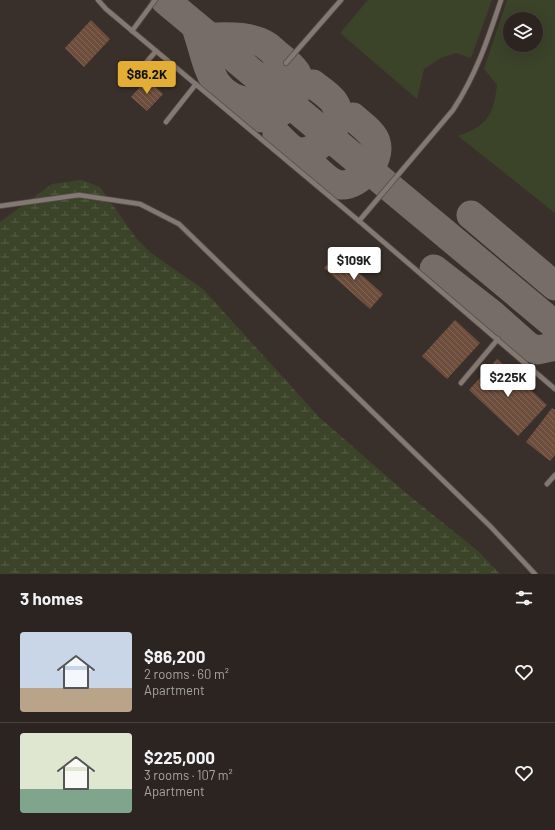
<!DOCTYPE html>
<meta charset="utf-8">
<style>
body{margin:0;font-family:Barlow,sans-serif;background:#38302d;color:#f1f3f6;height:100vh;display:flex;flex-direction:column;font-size:15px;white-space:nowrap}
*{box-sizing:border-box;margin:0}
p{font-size:13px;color:#a6a4a5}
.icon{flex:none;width:22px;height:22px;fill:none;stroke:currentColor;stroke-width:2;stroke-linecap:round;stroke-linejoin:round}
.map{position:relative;height:574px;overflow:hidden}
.details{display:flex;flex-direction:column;background:#2c2420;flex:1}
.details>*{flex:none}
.tools{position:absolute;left:503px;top:12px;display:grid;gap:8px}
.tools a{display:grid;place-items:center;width:40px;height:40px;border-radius:50%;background:#2c2420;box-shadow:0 4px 16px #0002,0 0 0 1px #48413e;font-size:20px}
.price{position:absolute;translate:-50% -34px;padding:0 9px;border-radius:4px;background:#fff;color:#222;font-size:13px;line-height:26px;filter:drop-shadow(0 1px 2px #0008)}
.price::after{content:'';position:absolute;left:50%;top:24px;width:12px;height:9px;margin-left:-6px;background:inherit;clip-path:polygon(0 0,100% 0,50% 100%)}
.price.current{background:#e3ae35;color:#111}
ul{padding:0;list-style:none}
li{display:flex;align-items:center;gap:12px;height:100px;padding:0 20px}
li+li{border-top:1px solid #48413e}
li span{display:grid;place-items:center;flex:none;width:112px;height:80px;border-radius:4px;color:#555}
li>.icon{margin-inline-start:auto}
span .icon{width:48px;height:48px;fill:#fffc;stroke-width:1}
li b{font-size:17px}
h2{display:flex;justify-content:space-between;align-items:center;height:48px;padding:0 20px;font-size:17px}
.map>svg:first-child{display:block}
.grass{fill:#3b4329;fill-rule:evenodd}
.wetland{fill:url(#wetland-marsh)}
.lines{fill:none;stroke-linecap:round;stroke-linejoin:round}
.taxiway{stroke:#766d68;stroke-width:29}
.building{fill:url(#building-back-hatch)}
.lane-casing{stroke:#544c47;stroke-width:6}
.lane{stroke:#837872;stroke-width:4.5}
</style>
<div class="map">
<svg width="555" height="574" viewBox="0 0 555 574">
<defs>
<pattern id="wetland-marsh" width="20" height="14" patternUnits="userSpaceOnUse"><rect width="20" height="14" fill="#3b4329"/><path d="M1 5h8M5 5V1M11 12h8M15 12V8" fill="none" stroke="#575e47"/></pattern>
<pattern id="building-back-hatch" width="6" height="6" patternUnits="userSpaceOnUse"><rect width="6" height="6" fill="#6d4e3c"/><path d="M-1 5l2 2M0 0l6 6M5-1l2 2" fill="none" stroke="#826758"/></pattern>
</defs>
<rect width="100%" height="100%" fill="#3a302b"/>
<g class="grass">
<polygon points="368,0 492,0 471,58 456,53 441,58 424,69 417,99 340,33"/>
<path d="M507 0H555V213L458 136C488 125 493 116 497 85L484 69ZM510 19H536V45H510Z"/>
</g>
<polygon class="wetland" points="82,180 100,187 136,238 151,253 203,289 320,418 406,493 478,551 500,574 0,574 0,222 52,184"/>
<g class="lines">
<g class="taxiway">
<polyline points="165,0 555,325"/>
<path d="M195 25C208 58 207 98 251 102 270 90 293 59 264 44 248 35 226 37 209 37"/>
<path d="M240 101C245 106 251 115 258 117 278 124 307 91 296 72 290 63 276 54 268 47"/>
<path d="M277 135C283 141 293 153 302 152 322 151 348 121 334 102 329 95 319 89 313 84"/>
<path d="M313 166C321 173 330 184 341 185 359 186 382 160 376 142 373 132 360 124 353 117"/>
<polyline points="471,215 555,286"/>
<polyline points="434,269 493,315 529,347 538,350 555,346"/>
</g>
</g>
<g class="building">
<polygon points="91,20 110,39 84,67 65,48"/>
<polygon points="147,79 163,94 147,111 131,97"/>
<polygon points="338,254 383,294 370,309 324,268"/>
<polygon points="455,320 480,343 447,379 422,356"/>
<polygon points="497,359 547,405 518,436 469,390"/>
<polygon points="552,408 555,410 555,455 550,461 526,442"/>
</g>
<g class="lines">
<g class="lane-casing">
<g id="lane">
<polyline points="98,0 106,9 359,221 555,389"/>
<polyline points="132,31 155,0"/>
<polyline points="286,63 341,0"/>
<polyline points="128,84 156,51"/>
<polyline points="166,122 196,84"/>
<polyline points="0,206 79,195 140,204 179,224 491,527 535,574"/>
<path d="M359 221 453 110C476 75 488 39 501 0"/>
<polyline points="461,383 498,339"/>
<polyline points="547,484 555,475"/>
</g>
</g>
<use href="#lane" class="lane"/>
</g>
</svg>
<div class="tools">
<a><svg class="icon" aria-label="layers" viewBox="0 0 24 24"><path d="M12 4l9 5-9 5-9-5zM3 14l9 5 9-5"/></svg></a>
</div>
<b class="price current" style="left:147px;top:95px">$86.2K</b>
<b class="price" style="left:354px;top:281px">$109K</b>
<b class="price" style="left:508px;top:398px">$225K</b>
</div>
<section class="details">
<h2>3 homes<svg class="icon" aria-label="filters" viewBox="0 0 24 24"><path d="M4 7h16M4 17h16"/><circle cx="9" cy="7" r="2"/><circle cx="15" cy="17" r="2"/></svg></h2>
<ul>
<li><span style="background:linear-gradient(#c9d6e8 70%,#b9a48a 0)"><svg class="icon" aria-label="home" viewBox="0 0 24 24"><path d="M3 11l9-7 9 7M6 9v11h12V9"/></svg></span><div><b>$86,200</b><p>2 rooms · 60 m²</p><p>Apartment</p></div><svg class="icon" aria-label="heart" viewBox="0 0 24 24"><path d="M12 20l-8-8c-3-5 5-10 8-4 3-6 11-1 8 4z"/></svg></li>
<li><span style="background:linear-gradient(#dfe7d0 70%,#7fa58c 0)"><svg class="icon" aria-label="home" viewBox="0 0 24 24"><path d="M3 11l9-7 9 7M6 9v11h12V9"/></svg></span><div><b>$225,000</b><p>3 rooms · 107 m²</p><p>Apartment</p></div><svg class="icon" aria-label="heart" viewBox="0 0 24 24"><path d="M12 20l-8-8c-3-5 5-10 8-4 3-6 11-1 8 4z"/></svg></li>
</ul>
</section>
